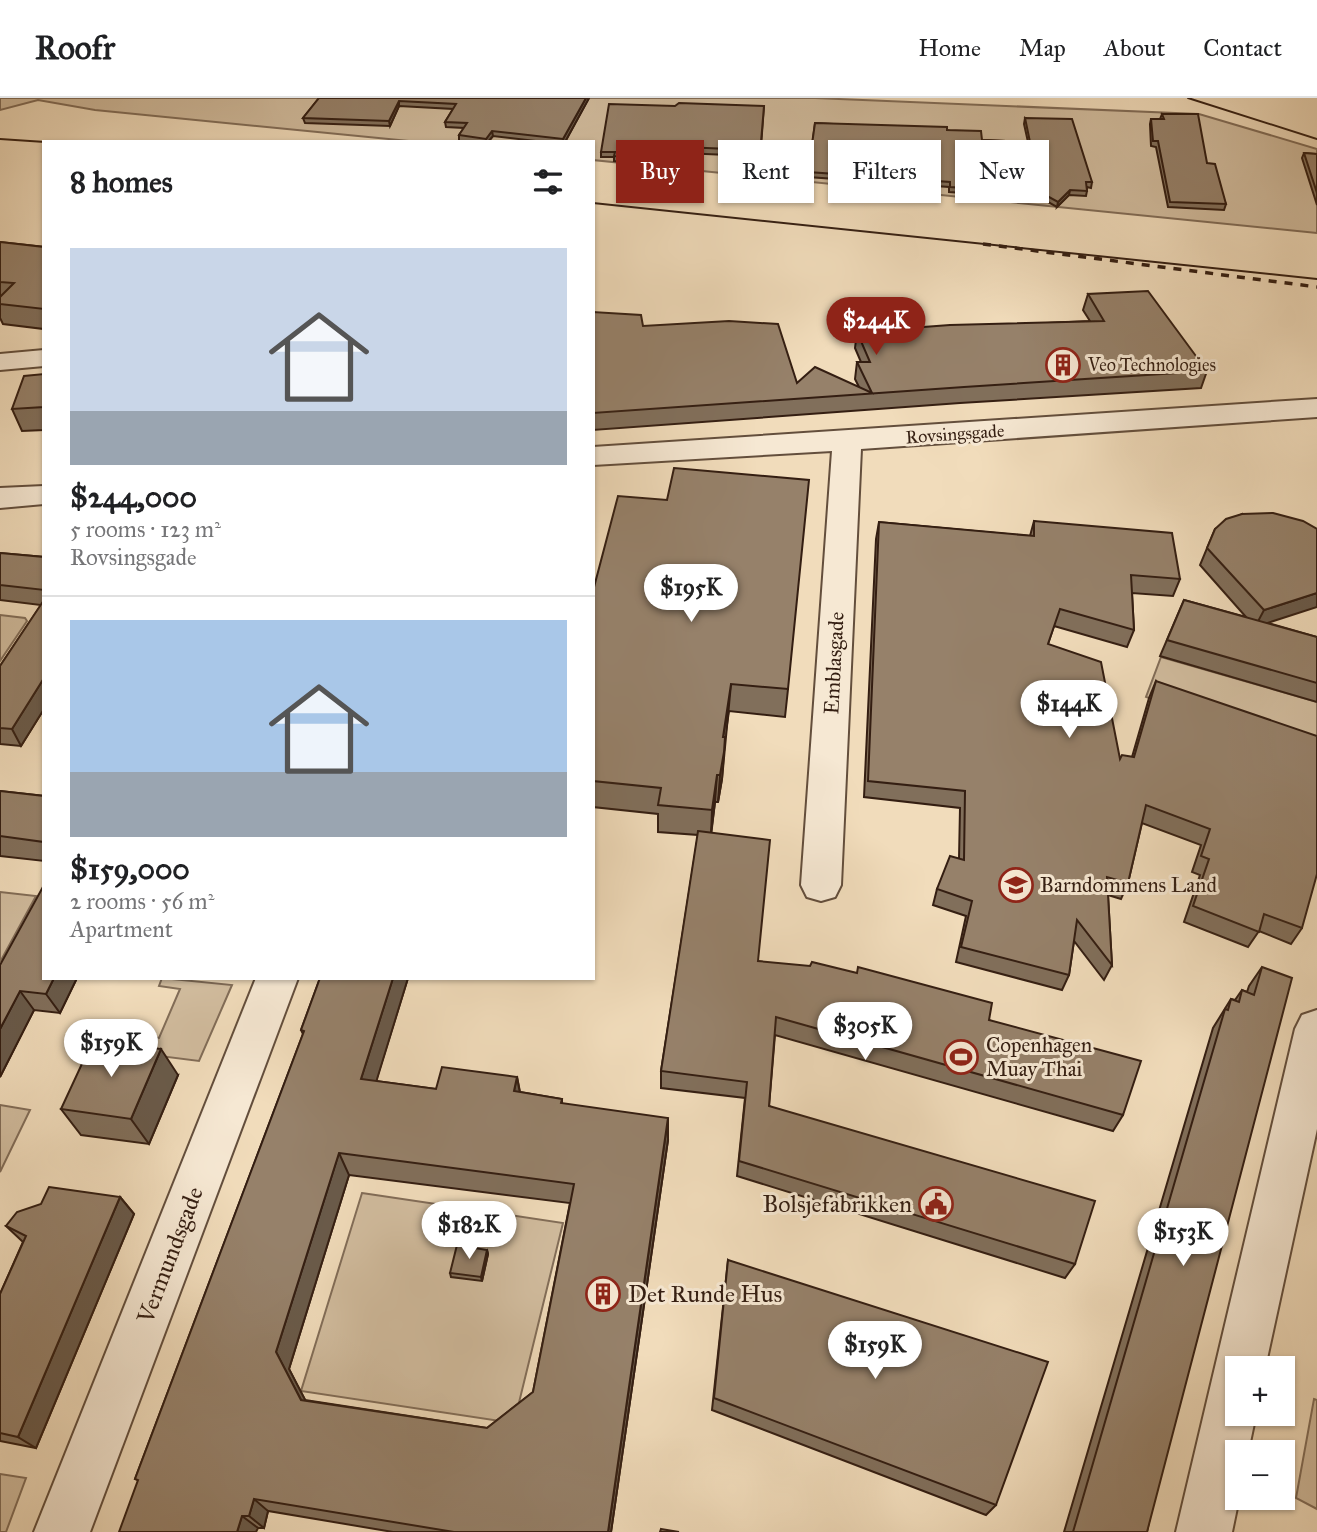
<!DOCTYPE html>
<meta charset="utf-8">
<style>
body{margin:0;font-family:"IM FELL Great Primer",serif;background:#f2f2f2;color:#202124;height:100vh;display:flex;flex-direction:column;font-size:26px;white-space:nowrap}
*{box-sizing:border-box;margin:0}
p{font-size:23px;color:#757577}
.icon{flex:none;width:38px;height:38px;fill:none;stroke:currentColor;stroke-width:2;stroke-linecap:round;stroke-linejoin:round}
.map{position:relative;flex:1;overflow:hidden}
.details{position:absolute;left:42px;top:42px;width:553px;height:840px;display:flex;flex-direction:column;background:#fff;border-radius:0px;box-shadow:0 2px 5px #0004}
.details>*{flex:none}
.banner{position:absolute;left:616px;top:42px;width:595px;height:63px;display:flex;gap:14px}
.tools{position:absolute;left:1225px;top:1258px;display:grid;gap:14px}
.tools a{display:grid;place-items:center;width:70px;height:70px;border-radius:0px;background:#fff;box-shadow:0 2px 5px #0004;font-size:35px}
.price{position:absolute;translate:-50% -60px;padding:0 16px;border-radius:24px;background:#fff;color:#222;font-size:23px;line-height:46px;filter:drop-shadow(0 2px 4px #0008)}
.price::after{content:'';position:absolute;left:50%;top:42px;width:21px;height:16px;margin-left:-10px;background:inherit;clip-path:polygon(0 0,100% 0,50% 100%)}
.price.on{background:#8f2418;color:#fff}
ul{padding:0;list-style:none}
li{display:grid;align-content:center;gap:14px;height:371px;padding:0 28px}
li+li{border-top:2px solid #e0e0e0}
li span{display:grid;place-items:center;height:217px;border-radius:0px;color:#555}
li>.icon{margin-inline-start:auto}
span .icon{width:126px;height:126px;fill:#fffc;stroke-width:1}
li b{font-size:30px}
h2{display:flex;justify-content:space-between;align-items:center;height:84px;padding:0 28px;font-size:30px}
.chip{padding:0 24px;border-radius:0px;background:#fff;box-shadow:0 2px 5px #0004;font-size:24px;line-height:63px}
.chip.on{background:#8f2418;color:#fff}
header{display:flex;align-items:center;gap:42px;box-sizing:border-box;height:98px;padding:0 35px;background:#fff;border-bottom:2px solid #e0e0e0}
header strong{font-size:33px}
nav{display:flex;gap:38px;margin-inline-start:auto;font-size:24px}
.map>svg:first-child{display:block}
.green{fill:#d1bc9e;stroke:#826d58;stroke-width:2}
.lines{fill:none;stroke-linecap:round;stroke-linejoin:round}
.minor-casing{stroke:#634e3c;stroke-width:4}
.minor{fill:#f6e8d3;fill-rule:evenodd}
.tram{stroke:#341e12;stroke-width:2}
.rail{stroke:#341e12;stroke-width:3.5;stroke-dasharray:8 8;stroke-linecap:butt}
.wall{fill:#816f5b;stroke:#341e12;stroke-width:2;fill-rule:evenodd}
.shaded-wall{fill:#695a4a;stroke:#341e12;stroke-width:2}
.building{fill:#96816a;stroke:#341e12;stroke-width:2;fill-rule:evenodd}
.labels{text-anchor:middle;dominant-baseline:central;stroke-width:6;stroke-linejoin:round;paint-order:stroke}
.far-poi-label{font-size:18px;fill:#341e12;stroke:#f6e8d3;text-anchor:start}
.far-street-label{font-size:18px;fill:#341e12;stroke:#f6e8d3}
.street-label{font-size:21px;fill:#341e12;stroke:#f6e8d3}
.poi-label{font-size:21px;fill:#341e12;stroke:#f6e8d3;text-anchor:start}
.near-poi-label{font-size:24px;fill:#341e12;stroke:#f6e8d3;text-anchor:end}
.near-street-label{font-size:24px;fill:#341e12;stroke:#f6e8d3}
</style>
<header>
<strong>Roofr</strong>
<nav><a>Home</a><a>Map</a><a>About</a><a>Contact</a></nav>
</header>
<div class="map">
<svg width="1317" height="1434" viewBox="0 0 1317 1434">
<rect width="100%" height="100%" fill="#f1dcbb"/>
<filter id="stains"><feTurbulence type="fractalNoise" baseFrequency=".00286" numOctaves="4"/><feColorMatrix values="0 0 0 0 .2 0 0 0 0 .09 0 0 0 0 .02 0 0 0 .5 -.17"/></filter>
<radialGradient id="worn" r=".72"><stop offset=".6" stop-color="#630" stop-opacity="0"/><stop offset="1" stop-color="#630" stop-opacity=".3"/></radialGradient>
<g class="green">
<polygon points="0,0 815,0 1199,16 1317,51 1317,135 593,62 593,44 419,44 95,12 38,2 0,12"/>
<polygon points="0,517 25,520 27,523 0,563"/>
<polygon points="1161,559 1317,604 1317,658 1146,599"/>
<polygon points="0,794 36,798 0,864"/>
<polygon points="162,880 232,887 199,963 120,953 129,936 159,940 180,891 159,888"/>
<polygon points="0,1007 30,1012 0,1074"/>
<polygon points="362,1095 563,1125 514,1325 301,1293"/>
<polygon points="1314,1301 1317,1302 1317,1411 1296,1400"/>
<polygon points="0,1376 26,1380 6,1434 0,1434"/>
</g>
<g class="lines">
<g class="minor-casing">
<g id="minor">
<polygon points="44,252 44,268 0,272 0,256"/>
<polygon points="1317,301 1317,319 861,351 841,787 835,799 821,803 807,799 801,787 832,353 593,367 593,349"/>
<polygon points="44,388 44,406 0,410 0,390"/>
<polygon points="256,880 298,880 90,1434 34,1434"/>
<polygon points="1317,912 1317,1031 1265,1270 1237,1270 1237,1316 1256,1316 1248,1354 1237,1354 1239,1400 1232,1434 1176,1434 1295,931 1302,917"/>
</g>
</g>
<use href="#minor" class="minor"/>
<g class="tram">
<polyline points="1188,0 1317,41"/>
<polyline points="0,41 45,44"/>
<polyline points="593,105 1317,181"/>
</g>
<polyline class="rail" points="983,146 1317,189"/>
</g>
<g class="wall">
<polygon points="319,0 589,0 565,44 544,44 493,38 488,44 459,43 459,37 464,30 446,29 445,24 453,11 399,8 390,28 305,25 303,20"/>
<polygon points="675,8 764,8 760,62 728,61 728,57 683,55 679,68 614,63 614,59 601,59 601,54"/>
<polygon points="1162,16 1207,65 1226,106 1224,112 1168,109 1156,49 1151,48 1150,26 1151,21 1160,21"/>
<polygon points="1025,20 1092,84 1091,90 1087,89 1087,93 1086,98 1069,97 1057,109 1028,93 995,92 994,97 949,94 949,89 808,79 815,25 947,32 982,42 1028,44 1024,26"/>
<polygon points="1304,55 1317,56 1317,107 1302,60"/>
<polygon points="0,144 44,149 44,231 3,226 0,220"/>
<polygon points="1088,196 1207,273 1201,290 960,305 593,332 593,214 643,228 797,285 859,289 855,281 857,264 861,264 855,250 857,234 1090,223 1083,212"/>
<polygon points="44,276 44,332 22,333 12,311"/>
<polygon points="1242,416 1268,525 1317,539 1317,604 1160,558 1184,502 1246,519 1200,467 1215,431"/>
<polygon points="1034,423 1180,481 1173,498 1132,495 1134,532 1127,549 1054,528 1048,546 1120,661 1132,659 1149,600 1156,583 1302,830 1291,846 1259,833 1248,849 1184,824 1200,777 1192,774 1201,747 1142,725 1128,785 1121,801 1108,797 1112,867 1104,882 1074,843 1069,877 1062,892 956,864 966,818 933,807 937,791 959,761 960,710 864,699 876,441 879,424 1030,438"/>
<polygon points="0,455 44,459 44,611 21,648 0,646 0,568 41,507 0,502"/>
<polygon points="593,493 788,591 785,619 729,613 725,640 722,681 718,704 715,704 711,735 758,863 989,922 1123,1017 1113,1033 775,937 769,1008 1075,1166 1065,1180 737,1078 745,1000 661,990 661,973 698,737 658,734 658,716 593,709"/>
<polygon points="0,693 44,698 44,763 0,758"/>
<polygon points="0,867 44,880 77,880 60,915 34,912 0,979"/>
<polygon points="1262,869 1147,1434 1064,1434 1213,930 1231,901 1235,902 1242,892 1247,894 1249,888"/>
<path d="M320 880H408L376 983 436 991 517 979 520 994 562 1001V1006L668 1042 611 1434H393L268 1413 264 1430H258L135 1381 303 936 301 932ZM349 1077 570 1105 533 1294 487 1330 305 1302 289 1271Z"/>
<polygon points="178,977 149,1046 81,1037 61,1011"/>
<polygon points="120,1099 134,1116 36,1350 0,1343 0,1196 23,1144 6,1128"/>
<polygon points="487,1152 488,1156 482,1183 451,1179 450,1175"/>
<polygon points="728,1162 996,1407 986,1417 712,1312"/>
</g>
<g class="shaded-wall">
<polygon points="586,0 589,0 565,44 564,44 563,41"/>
<polygon points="399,3 399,8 390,28 389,23"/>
<polygon points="492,33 493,38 488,44 486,44 486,41"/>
<polygon points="1070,92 1069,97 1057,109 1058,104"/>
<polygon points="1317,495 1317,509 1255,529 1264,512"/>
<polygon points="44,580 44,611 21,648 12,631"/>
<polygon points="731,586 722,681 718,704 723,639"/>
<polygon points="717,677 715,704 711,738 712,712"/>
<polygon points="54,880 77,880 60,915 46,896"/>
<polygon points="393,880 408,880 370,1004 361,981"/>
<polygon points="20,893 34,912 0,979 0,931"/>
<polygon points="161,951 178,977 149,1046 131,1021"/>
<polygon points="517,979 521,1001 514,993"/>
<polygon points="668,1020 668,1042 611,1434 608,1434"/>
<polygon points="339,1055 349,1077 289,1271 313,1317 301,1302 276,1254"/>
<polygon points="120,1099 134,1116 36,1350 18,1339"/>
<polygon points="487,1152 488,1156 482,1183 481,1179"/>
<polygon points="254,1401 268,1413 264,1430 249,1418"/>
<polygon points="242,1418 258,1430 256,1434 237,1434"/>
</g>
<g class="building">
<polygon points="319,0 586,0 563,41 492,33 486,41 459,37 467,25 445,24 456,6 399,3 389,23 303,20"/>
<polygon points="679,5 764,8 760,56 728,55 729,51 683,49 679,63 614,58 615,54 601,54 609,6 675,8"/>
<polygon points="1162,16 1198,16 1207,65 1215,66 1226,106 1170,104 1158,43 1153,43 1151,21 1164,21"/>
<polygon points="1025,20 1072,21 1092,84 1086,84 1087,93 1070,92 1058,104 1029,88 994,87 995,92 950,89 950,84 808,74 815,25 947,29 947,32 981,33 982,42 1030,44"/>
<polygon points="1304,55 1317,56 1317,95"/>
<polygon points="0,144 44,149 44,211 0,206 0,199 14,185 0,184"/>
<polygon points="1148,193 1207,273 964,289 593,315 593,214 641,217 643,228 729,223 778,226 797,285 815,269 872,295 857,264 870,264 857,234 950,227 1104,223 1088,196"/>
<polygon points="44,276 44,309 12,311 24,278"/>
<polygon points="674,370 809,382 788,591 731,586 723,639 725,639 724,654 720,677 717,677 712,712 658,707 661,690 593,683 593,493 618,398 667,402"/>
<polygon points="1273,415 1303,423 1317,431 1317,495 1264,512 1207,450 1215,431 1226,421 1242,416"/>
<polygon points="1034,423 1172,435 1180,481 1131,477 1134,532 1060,511 1048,546 1101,564 1120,661 1122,657 1134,659 1156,583 1317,638 1317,776 1302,830 1264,816 1259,834 1193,808 1209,761 1201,758 1210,731 1146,707 1128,785 1107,779 1112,867 1077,822 1069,877 961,849 972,803 937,791 950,758 964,762 965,693 868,683 879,424 1034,438"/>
<polygon points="0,455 44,459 44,492 0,487"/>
<polygon points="44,502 44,580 12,631 0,630 0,568"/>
<polygon points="1184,502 1317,539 1317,585 1167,542"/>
<polygon points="0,693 44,698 44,744 0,738"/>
<polygon points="698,733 770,742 758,863 810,868 812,864 857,875 858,869 992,905 989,922 1141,963 1123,1017 776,919 769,1008 1095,1103 1075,1166 739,1063 747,984 661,973"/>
<polygon points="44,787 44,880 54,880 46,896 20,893 0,931 0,867"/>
<polygon points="1262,869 1292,880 1147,1434 1073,1434 1225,911 1228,912 1231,901 1239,904 1242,892 1254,897"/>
<path d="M320 880H393L361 981 436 991 442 969 517 979 514 993 562 1001 561 1005 668 1020 608 1434H454L254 1401 249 1418H242L237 1434H119L138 1382 135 1381 304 933 301 932ZM339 1055 574 1086 533 1294 487 1330 301 1302 276 1254Z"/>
<polygon points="93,942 161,951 131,1021 61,1011"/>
<polygon points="49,1089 120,1099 18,1339 0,1335 0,1196 26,1138 6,1128 17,1114 41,1106"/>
<polygon points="457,1147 487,1152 481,1179 450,1175"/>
<polygon points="728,1162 1048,1264 996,1407 714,1300"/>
<polygon points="661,1431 679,1434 660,1434"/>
</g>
<defs>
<g id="building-ring" transform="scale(1.75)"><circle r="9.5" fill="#f6e8d3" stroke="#8f2418" stroke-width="1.5"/><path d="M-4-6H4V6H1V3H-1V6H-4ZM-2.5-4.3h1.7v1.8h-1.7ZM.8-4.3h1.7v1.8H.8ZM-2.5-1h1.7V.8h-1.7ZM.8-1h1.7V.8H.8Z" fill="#8f2418"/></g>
<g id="school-ring" transform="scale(1.75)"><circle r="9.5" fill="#f6e8d3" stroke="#8f2418" stroke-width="1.5"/><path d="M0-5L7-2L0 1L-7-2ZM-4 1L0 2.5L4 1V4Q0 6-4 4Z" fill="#8f2418"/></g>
<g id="stadium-ring" transform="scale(1.75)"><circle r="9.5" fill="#f6e8d3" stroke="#8f2418" stroke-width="1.5"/><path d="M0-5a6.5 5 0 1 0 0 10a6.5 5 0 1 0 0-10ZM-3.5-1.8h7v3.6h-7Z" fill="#8f2418"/></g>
<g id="civic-ring" transform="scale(1.75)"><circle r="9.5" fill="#f6e8d3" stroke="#8f2418" stroke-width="1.5"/><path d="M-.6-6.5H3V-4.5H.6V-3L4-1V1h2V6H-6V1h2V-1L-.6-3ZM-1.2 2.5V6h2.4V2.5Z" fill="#8f2418"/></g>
</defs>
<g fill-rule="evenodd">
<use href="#building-ring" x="1063" y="267"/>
<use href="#school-ring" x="1016" y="787"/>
<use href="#stadium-ring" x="961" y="959"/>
<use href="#civic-ring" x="936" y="1106"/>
<use href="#building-ring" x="603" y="1196"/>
</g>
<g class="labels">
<g class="far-poi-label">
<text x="1088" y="267">Veo Technologies</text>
</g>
<g class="far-street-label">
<text transform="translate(955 336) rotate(-4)">Rovsingsgade</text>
</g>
<g class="street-label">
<text transform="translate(834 565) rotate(-87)">Emblasgade</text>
</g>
<g class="poi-label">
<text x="1040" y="787">Barndommens Land</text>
<text x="986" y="947">Copenhagen<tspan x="986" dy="24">Muay Thai</tspan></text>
</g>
<g class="near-poi-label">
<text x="912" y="1106">Bolsjefabrikken</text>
<text x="628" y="1196" text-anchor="start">Det Runde Hus</text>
</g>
<g class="near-street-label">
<text transform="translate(170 1157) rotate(-69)">Vermundsgade</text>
</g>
</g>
<rect width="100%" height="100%" filter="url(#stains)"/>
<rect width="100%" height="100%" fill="url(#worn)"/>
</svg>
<div class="tools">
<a>+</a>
<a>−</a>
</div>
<b class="price on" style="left:876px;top:259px">$244K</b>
<b class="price" style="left:691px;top:526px">$195K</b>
<b class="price" style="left:1069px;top:642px">$144K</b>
<b class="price" style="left:865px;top:964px">$305K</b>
<b class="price" style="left:111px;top:981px">$159K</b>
<b class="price" style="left:469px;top:1163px">$182K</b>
<b class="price" style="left:1183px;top:1170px">$153K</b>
<b class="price" style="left:875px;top:1283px">$159K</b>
<div class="banner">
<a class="chip on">Buy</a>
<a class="chip">Rent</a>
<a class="chip">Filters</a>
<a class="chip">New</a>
</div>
<section class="details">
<h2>8 homes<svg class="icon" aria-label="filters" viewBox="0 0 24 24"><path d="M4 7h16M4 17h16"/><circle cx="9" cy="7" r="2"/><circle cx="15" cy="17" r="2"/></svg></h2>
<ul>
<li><span style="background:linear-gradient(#c9d6e8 75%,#9aa5b1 0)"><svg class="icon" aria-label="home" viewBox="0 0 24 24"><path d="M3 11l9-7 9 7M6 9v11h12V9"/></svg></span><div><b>$244,000</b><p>5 rooms · 123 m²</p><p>Rovsingsgade</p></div></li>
<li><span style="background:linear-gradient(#a9c7e8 70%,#9aa5b1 0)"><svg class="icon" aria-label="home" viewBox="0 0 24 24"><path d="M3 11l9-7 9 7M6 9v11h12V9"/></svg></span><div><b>$159,000</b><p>2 rooms · 56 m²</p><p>Apartment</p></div></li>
</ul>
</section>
</div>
